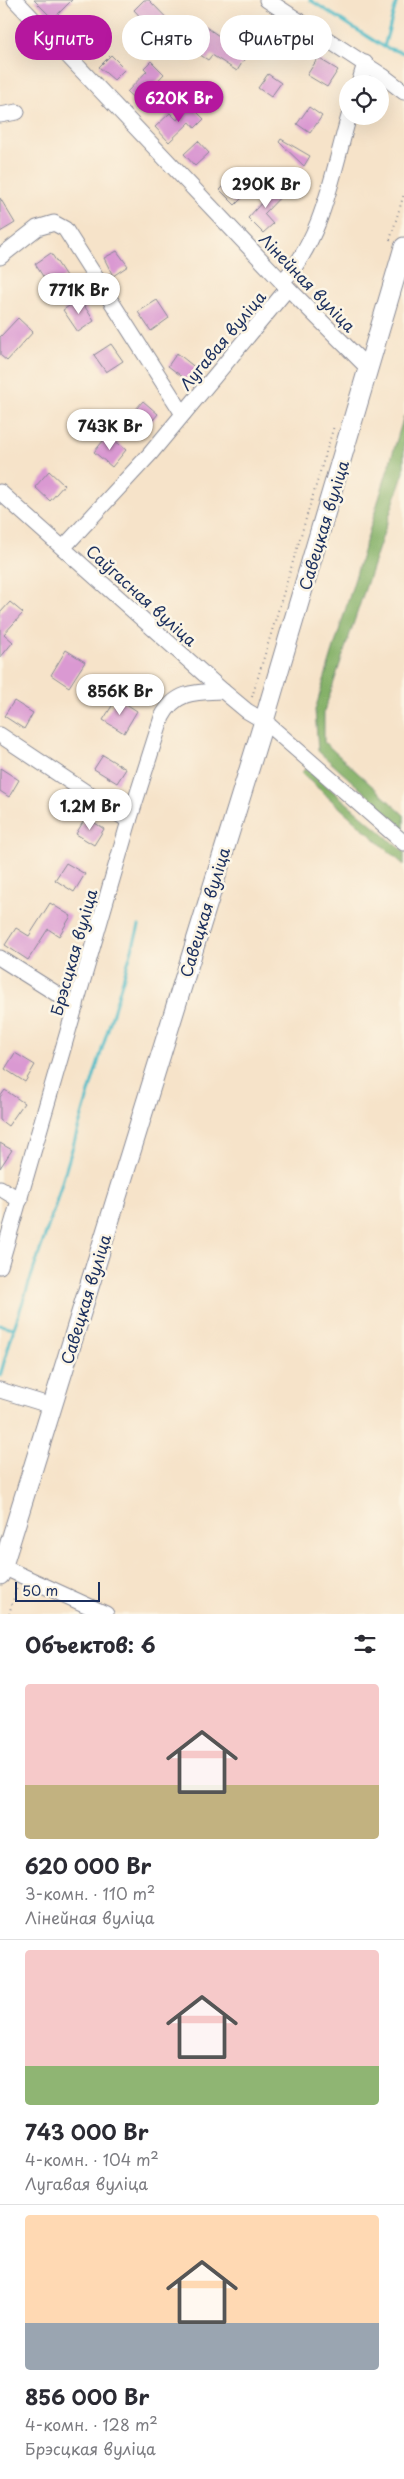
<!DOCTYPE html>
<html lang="ru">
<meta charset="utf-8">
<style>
body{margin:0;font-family:"Playpen Sans",sans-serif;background:#f2f2f3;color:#2b2b33;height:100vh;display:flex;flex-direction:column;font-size:19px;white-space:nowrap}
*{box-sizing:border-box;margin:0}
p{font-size:16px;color:#7c7c81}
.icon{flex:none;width:28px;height:28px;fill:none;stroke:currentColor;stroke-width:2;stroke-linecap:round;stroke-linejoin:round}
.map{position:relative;height:1614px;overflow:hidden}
.sheet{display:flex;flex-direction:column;background:#fff;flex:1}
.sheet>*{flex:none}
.hud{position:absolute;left:15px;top:15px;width:375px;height:45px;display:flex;gap:10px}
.controls{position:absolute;left:339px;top:75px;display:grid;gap:10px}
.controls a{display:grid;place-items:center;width:50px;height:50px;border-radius:50%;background:#fff;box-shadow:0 5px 20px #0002;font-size:25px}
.scale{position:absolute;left:15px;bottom:12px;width:85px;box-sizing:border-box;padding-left:5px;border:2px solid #1b2f5e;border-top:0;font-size:14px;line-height:18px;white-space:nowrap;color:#1b2f5e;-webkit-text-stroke:4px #fcf5e5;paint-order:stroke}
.price{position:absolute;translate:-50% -42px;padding:0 11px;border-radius:18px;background:#fff;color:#222;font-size:16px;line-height:32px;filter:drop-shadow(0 1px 2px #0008)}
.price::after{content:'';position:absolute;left:50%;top:30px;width:15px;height:11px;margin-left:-8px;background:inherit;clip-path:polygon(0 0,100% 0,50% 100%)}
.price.on{background:#b5179e;color:#fff}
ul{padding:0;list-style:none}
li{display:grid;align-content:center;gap:10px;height:265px;padding:0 25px}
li+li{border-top:1px solid #e1e1e2}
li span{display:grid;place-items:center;height:155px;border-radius:5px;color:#555}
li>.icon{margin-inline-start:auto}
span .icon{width:90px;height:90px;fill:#fffc;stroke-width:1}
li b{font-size:21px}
h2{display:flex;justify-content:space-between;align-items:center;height:60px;padding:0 25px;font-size:21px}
.tag{padding:0 18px;border-radius:22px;background:#fff;box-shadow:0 5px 20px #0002;font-size:18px;line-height:45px}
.tag.on{background:#b5179e;color:#fff}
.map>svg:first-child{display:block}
.forest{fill:#84b168;stroke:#507063}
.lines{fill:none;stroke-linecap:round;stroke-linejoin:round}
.stream{stroke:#4dbac6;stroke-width:3}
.building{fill:#da99d2}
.minor-casing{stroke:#888994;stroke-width:17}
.major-casing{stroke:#888994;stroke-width:21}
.path{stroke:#888994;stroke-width:2;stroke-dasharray:1 4;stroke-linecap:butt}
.minor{stroke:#fff;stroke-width:15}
.major{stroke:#fff;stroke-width:19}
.labels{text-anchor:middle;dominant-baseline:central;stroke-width:5;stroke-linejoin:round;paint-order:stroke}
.street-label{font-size:16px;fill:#1b2f5e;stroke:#fcf5e5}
</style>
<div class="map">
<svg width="404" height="1614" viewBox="0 0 404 1614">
<rect width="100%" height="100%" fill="#fcf5e5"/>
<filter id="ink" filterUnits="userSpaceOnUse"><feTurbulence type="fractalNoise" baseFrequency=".02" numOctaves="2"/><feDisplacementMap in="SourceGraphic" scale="10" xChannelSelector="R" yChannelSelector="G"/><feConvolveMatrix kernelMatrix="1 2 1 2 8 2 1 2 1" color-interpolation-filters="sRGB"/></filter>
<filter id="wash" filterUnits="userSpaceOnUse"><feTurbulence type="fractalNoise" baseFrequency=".0096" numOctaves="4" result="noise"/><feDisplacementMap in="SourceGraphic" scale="20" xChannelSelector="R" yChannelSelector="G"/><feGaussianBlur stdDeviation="1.12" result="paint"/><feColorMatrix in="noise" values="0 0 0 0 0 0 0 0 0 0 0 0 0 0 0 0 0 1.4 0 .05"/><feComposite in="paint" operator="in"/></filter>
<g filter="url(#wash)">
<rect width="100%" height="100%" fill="#f6e3c9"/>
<g class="forest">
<polygon points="404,416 404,472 324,712 324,742 404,815 404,828 318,751 315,710"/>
<polygon points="306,768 404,852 404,865 301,773"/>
</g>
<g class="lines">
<g class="stream">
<polyline points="310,0 384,47 404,53"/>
<polyline points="384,47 397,0"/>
<polyline points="0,1325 14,1328 54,1209 139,926"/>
<polyline points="0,1376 14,1328"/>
</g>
</g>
<g id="blocks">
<g class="building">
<polygon points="34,0 72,0 53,19"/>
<polygon points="144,0 149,0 186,38 172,51 134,10"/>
<polygon points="263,16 280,27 262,53 245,42"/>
<polygon points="80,22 93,36 82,47 68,34"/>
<polygon points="206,27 235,47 236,45 248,53 237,71 212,55 208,60 191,49"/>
<polygon points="111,55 125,69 114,80 99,67"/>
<polygon points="318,58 338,70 327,87 307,75"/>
<polygon points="151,61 164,74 147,92 149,94 140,104 127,92 147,71 144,68"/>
<polygon points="268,74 281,83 271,97 258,88"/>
<polygon points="190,105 204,119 195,128 190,122 169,142 155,127 170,113 177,120"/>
<polygon points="309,107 322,116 310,133 297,124"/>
<polygon points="281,139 310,156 304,166 279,142"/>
<polygon points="198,141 209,153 195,166 184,154"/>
<polygon points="233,177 248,192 235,205 220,190"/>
<polygon points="279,183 287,190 264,214 273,224 263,233 248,218"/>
<polygon points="0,198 15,223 0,232"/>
<polygon points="117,251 128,266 113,276 104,258"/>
<polygon points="51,253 66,276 50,287 35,264"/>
<polygon points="80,299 94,321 78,332 63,310"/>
<polygon points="157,300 169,318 151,331 138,312"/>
<polygon points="18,318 33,332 7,361 0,355 0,337"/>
<polygon points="111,344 123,361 106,372 94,355"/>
<polygon points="177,353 197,369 188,381 168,366"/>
<polygon points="143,401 158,414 144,431 128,418"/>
<polygon points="108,435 126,450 112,467 94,452"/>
<polygon points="49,471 64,485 50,501 35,487"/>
<polygon points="10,602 23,613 4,634 13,642 0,658 0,613"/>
<polygon points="66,650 85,662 69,687 51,675"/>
<polygon points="117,698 137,711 124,733 103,720"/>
<polygon points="14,701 33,713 24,729 4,716"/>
<polygon points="103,755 126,769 117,783 94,769"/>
<polygon points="0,768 19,780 9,797 0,791"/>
<polygon points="86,817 104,829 94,845 76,834"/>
<polygon points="66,863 85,874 74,892 55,880"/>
<polygon points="50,903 71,916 59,936 48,929 28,960 5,945 16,928 29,936"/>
<polygon points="15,1053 35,1065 25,1082 5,1069"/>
<polygon points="5,1090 24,1103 8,1126 0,1120 0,1097"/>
<polygon points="0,1143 12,1150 0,1168"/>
</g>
</g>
</g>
<g filter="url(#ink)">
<use href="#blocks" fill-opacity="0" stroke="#888994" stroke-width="1"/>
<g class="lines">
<g class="minor-casing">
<g id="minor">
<polyline points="15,0 282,282 369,369"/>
<polyline points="267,0 383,76 404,92"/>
<polyline points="359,84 365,63"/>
<polyline points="0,115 17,112"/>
<polyline points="0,257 37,228 54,223 65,229 183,414"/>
<path d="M282 282C323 239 333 171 349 116"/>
<polyline points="0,492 223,691 247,711 264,721 404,843"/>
<polyline points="63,548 150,454 288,288"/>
<polyline points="0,735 129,821"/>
<polyline points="0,958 76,1006"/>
<polyline points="0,1188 20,1200"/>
<path d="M0 1266 129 821 162 717C176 690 197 692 223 691"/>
<polyline points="0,1390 52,1406"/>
<polyline points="3,1567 106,1614"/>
</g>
</g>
<g class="major-casing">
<polyline id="major" points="0,1575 264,721 404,247"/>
</g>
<g class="path">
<polyline points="390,240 404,194"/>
<polyline points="252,697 334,426"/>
<polyline points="9,1614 17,1587"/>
</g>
<use href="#minor" class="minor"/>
<use href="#major" class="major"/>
</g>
</g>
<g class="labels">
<g class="street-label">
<text transform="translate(308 282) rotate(46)">Лінейная вуліца</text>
<text transform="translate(222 340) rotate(-50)">Лугавая вуліца</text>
<text transform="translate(323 525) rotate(-73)">Савецкая вуліца</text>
<text transform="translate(142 595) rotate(42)">Саўгасная вуліца</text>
<text transform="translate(204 912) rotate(-73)">Савецкая вуліца</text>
<text transform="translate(73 952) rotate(-74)">Брэсцкая вуліца</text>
<text transform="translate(85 1299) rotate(-73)">Савецкая вуліца</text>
</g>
</g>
</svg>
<div class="controls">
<a><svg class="icon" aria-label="locate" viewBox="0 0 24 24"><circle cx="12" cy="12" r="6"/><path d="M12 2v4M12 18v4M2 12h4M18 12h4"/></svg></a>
</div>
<div class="scale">50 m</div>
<b class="price on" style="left:179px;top:123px">620K Br</b>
<b class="price" style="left:266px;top:209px">290K Br</b>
<b class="price" style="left:79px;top:315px">771K Br</b>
<b class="price" style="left:110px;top:451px">743K Br</b>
<b class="price" style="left:120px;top:716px">856K Br</b>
<b class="price" style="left:90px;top:831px">1.2M Br</b>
<div class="hud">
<a class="tag on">Купить</a>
<a class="tag">Снять</a>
<a class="tag">Фильтры</a>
</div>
</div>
<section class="sheet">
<h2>Объектов: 6<svg class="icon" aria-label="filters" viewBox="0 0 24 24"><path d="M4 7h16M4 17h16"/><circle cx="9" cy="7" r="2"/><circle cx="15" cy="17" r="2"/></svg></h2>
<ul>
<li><span style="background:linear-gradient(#f6c9c9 65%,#c2b280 0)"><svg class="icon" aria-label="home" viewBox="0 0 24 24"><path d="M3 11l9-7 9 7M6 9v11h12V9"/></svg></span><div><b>620 000 Br</b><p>3-комн. · 110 m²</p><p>Лінейная вуліца</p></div></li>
<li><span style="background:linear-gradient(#f6c9c9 75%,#8fb573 0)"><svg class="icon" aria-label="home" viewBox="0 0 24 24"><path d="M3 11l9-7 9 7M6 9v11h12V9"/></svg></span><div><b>743 000 Br</b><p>4-комн. · 104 m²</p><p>Лугавая вуліца</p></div></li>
<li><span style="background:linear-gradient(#ffd9b3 70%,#9aa5b1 0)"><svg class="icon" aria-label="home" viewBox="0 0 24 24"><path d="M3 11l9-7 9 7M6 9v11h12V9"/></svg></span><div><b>856 000 Br</b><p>4-комн. · 128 m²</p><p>Брэсцкая вуліца</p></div></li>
</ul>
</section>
